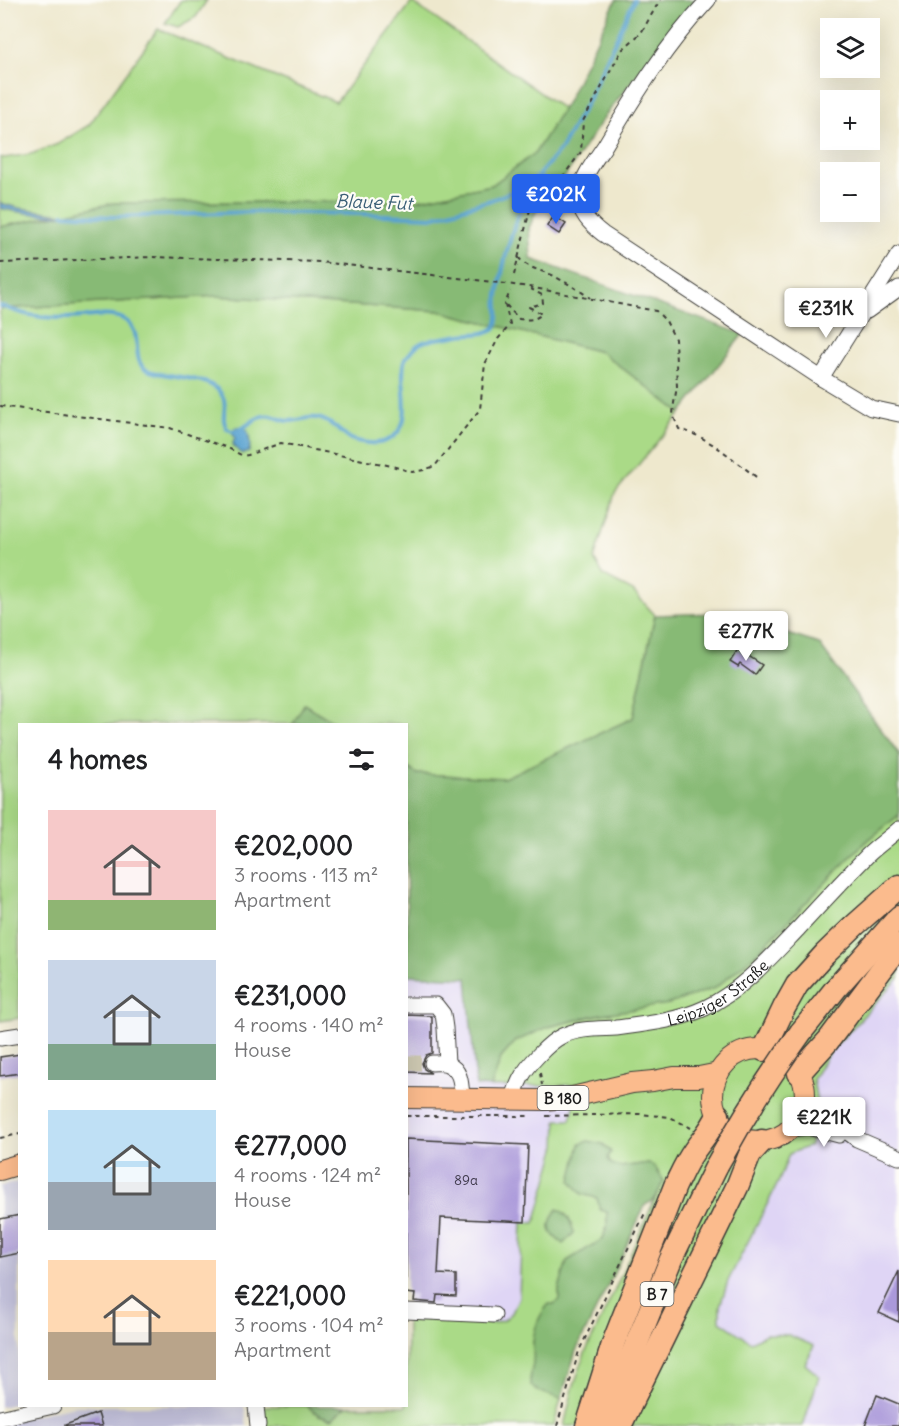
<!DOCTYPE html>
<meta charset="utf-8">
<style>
body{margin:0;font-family:Delius,sans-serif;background:#f6f6f6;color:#202124;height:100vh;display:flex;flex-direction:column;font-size:22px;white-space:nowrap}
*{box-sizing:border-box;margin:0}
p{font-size:20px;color:#757577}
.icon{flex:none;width:33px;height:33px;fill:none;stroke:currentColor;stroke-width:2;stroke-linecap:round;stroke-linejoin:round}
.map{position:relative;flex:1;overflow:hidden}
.side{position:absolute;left:18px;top:723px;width:390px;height:684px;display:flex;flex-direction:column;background:#fff;border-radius:0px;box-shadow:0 6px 24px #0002}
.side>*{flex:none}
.tools{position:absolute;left:820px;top:18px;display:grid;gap:12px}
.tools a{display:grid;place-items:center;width:60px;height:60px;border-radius:0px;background:#fff;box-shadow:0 6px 24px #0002;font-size:30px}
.price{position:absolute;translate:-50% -51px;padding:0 14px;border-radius:6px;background:#fff;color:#222;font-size:20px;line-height:39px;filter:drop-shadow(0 2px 3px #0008)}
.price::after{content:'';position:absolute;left:50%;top:36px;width:18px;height:14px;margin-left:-9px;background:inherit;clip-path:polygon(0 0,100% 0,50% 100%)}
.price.on{background:#2563eb;color:#fff}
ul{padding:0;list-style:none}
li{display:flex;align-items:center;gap:18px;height:150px;padding:0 30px}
li span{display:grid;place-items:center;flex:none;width:168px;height:120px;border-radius:0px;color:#555}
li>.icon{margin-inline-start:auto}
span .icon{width:72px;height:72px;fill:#fffc;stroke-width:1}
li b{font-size:26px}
h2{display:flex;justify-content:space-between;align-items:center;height:72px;padding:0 30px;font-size:26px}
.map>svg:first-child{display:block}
.built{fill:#dfd5f5}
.industrial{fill:#c3c1db}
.green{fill:#aada87;stroke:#637b52;stroke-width:1.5}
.forest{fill:#87ba74;stroke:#526b48;stroke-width:1.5}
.water{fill:#58a2d0;stroke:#3a5f76;stroke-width:1.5}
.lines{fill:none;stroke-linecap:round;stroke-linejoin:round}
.stream{stroke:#58a2d0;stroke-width:4}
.building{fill:#aa99da}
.minor-tunnel{stroke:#cec9b2;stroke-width:15;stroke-dasharray:15 8;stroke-linecap:butt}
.minor-casing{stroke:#3c3b37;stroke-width:17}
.major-casing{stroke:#3c3b37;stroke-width:22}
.highway-casing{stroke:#3c3b37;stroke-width:25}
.path{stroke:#3c3b37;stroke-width:2;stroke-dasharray:4.5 4.5;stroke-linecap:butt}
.minor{stroke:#fff;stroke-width:15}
.major{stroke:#fbbb8d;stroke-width:20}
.highway{stroke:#fbbb8d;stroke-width:22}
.highway-bridge-casing{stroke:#3c3b37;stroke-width:25;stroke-linecap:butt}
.path-bridge{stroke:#3c3b37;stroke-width:2;stroke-dasharray:4.5 4.5;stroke-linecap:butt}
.highway-bridge{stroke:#fbbb8d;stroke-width:22}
.labels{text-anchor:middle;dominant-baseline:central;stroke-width:4.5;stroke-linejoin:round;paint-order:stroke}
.number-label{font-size:14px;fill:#403b4c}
.shield{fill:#fdfcf7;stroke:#605f5e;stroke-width:1.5}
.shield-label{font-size:15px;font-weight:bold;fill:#1c1c1c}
.street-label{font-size:16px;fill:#1c1c1c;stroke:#fdfcf7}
.water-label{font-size:18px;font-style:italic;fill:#3a5f76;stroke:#fdfcf7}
</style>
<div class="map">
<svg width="899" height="1426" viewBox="0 0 899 1426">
<rect width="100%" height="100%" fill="#fdfcf7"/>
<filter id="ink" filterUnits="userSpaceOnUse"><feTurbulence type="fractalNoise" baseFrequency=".0167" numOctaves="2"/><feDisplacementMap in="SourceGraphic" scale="12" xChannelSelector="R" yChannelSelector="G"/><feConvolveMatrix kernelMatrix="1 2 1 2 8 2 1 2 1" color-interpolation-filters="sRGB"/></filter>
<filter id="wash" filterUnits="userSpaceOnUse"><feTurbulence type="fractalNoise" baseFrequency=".008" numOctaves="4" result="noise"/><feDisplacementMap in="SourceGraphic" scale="24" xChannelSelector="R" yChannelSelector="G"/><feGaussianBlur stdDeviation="1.35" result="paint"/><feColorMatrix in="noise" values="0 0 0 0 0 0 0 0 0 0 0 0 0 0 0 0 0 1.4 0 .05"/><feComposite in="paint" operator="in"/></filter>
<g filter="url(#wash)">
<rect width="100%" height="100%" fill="#eee8cd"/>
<g class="built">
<polygon points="407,975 467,977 476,1086 491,1087 580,1084 521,1332 407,1324"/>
<polygon points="899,978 899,1426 803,1426 819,1376 805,1364 813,1346 789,1335 766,1335 751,1342 720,1321 720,1307 728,1281 779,1181 789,1154 809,1146 817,1102 812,1080 828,1054"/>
</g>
<g class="industrial">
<polygon points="19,1182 19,1403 0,1407 0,1186"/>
<polygon points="74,1406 244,1406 247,1426 0,1426 0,1423"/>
</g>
<g class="green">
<polygon points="181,0 207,0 196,17 178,27 165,23"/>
<polygon points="412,2 563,109 535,153 492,185 413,201 114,203 63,214 18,208 0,203 0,157 4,158 31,154 58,144 89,125 158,29 336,102"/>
<polygon points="0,208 13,211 55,215 0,227"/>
<polygon points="217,296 439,311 601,352 681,413 615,493 594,559 604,576 633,591 655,615 633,718 504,778 417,774 407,767 406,724 337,724 304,705 293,724 20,724 19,1018 0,1021 0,309"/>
<polygon points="899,815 899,978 828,1054 813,1080 817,1102 827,1113 809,1146 789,1154 779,1181 728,1281 720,1306 720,1321 751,1342 766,1334 789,1335 814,1346 805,1364 819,1376 803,1426 564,1426 573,1388 585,1353 612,1296 657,1194 664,1181 649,1163 621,1167 611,1164 608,1158 582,1194 597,1198 607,1212 607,1225 603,1240 567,1261 559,1289 559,1300 554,1304 533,1341 534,1361 530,1380 535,1390 561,1399 554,1426 265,1426 263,1406 307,1406 319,1415 331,1419 346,1406 406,1406 407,1318 494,1323 504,1320 512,1313 519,1297 522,1222 535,1223 556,1149 557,1120 571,1120 579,1085 491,1087 501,1058 516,1041 548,1027 715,988 757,953 861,846"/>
</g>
<g class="forest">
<polygon points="616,0 695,0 605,116 554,193 539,205 529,228 531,259 743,334 681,413 601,352 439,311 217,296 0,309 0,227 114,203 413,201 492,185 535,153 567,102"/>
<polygon points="721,613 819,644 899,754 899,815 861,846 757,953 715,988 669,1004 596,1015 548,1027 516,1041 501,1058 491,1087 476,1086 467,978 407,975 406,767 417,774 504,778 633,718 655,615"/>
<polygon points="304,704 337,724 293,724"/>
<path d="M588 1141 603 1144 611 1152 608 1158 611 1164 621 1167 649 1163 655 1167 664 1181 654 1200 645 1205 616 1269 576 1351 561 1399C554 1396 535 1392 531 1385 528 1379 533 1369 533 1362 534 1356 533 1349 533 1343 534 1328 539 1315 549 1304H554L559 1300V1289L567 1261 603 1239 607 1225V1212L600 1210 597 1198 582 1194 571 1181 580 1144Z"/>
<path d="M557 1209C568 1213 571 1222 574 1233L563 1244C547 1232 546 1226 557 1209Z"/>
<polygon points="307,1406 346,1406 332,1419 319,1415"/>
</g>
<g class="water">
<path d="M0 203 18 208 66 215C45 216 21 213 0 208Z"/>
<path d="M236 427 247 430C250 438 251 444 249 452L243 454 234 447 233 443 235 438 232 431Z"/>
</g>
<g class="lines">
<g class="stream">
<polyline points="540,174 542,187 550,204"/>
<polyline points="63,214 114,217 247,212 361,214 432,217 491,200 531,184 560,150 588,100 634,0"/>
<path d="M0 306C12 310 24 315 36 316 46 318 57 318 68 318 85 318 108 312 123 319 146 330 129 361 147 370 167 379 213 374 223 397 227 405 223 412 224 420 224 423 226 426 227 429L235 432C246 428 252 419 263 416 273 413 280 421 289 421 300 421 311 415 321 419 332 422 339 431 347 437 355 442 374 445 383 442 421 429 396 384 405 359 406 358 410 353 411 352 420 339 433 340 448 337 452 337 457 335 461 335 473 333 486 336 496 327 501 313 496 307 498 295 504 257 514 219 531 184"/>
</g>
</g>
<g id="blocks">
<g class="building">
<polygon points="554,216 566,224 559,234 547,226"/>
<polygon points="738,649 762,665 755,675 740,664 738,667 730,662"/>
<polygon points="406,1015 432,1016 432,1053 426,1055 422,1063 424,1069 431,1073 406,1072"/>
<polygon points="20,1054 20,1073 0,1076 0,1057"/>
<polygon points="406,1139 528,1145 525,1222 441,1218 438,1274 456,1275 456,1296 437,1295 436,1303 414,1301 415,1294 406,1293"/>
<polygon points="20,1215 20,1253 0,1257 0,1219"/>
<polygon points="899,1271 899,1322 879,1313"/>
<polygon points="877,1395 899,1404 899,1426 865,1426"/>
<polygon points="98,1413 102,1426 65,1426 65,1425"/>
</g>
</g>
</g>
<g filter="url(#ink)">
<use href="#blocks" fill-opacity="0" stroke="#3c3b37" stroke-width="1.5"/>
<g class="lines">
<polyline class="minor-tunnel" points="406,1063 432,1063"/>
<g class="minor-casing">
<g id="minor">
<path d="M708 0C667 44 635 95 604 147 596 159 579 181 579 196 579 213 590 224 603 234L821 378 871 408 899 414"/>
<polyline points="867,311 899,288"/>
<polyline points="821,378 899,254"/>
<polyline points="406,1005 436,1005 443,1014 445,1028 447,1063"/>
<polyline points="0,1038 20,1035"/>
<path d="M432 1063C437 1063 443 1062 447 1064 462 1070 461 1085 462 1099"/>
<path id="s1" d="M512 1100C515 1093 517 1085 521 1078 527 1066 549 1042 562 1036 579 1028 598 1029 616 1028 646 1024 677 1021 705 1008 742 990 770 958 798 929 821 904 844 879 868 855 877 846 889 838 899 829"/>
<polyline points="804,1103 813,1113 819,1117 839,1126 857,1139 899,1157"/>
<polyline points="790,1129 808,1127 839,1135"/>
<polyline points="406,1311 494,1315"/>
<polyline points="256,1406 258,1426"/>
<polyline points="0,1418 53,1406"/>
</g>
</g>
<g class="major-casing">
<g id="major">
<circle cx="759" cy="1095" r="46"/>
<polyline points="406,1098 543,1100 568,1098 632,1083 653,1081 674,1077 699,1077 719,1073"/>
<polyline points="0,1170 20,1164"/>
</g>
</g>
<g class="highway-casing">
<g id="highway">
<polyline points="801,1032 837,987 899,917"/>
<polyline points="764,1050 784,1008 797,985 825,954 854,926 899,886"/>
<polyline points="799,1073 828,1041 899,946"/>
<path d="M587 1426 614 1341 675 1186C681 1174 686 1162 694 1151 703 1138 712 1129 718 1115"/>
<polyline points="603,1426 671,1259 717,1165"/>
<polyline points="620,1426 737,1187 750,1154 762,1141"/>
</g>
</g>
<g class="path">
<path d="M518 257C527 268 539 270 552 275 565 282 578 289 590 298"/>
<polyline points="0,263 153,257 320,262 484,281"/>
<polyline points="514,275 533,197 553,190 581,152 583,121 622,50 641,33 660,0"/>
<path d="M529 287 656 311 666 321 675 339 677 387 674 403 673 415 679 429C710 437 733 460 759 479"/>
<path d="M506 305 519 319C529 320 535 320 542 314L529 307 543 303 542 295 531 289"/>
<polyline points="0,406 170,428 228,448 243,456 248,455 281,443 392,466 412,472 424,470 435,466 480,409 485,364 498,339 510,325 505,304 510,291"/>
<polyline points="540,1073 542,1085"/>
<polyline points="406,1116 531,1116"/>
<polyline points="546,1116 640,1114 670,1117 691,1128"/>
<polyline points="0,1138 20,1134"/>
<polyline points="777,1149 791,1142"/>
<polyline points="557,1426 579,1351 645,1213"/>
</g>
<use href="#minor" class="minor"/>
<use href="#major" class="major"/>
<use href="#highway" class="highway"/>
<g class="highway-bridge-casing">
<path id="highway-bridge" d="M717 1165C742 1119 770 1075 801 1032"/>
</g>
<polyline class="path-bridge" points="484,281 529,287"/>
<use href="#highway-bridge" class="highway-bridge"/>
</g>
</g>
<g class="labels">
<g class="number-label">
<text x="466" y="1180">89a</text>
</g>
<g class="shield">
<rect x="537.5" y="1086" width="51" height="24" rx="4.5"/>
<rect x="640.5" y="1282" width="33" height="24" rx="4.5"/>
</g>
<g class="shield-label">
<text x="563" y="1098">B 180</text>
<text x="657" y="1294">B 7</text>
</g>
<g class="street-label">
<text stroke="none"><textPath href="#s1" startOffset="248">Leipziger Straße</textPath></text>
</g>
<g class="water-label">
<text transform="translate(374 202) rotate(2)">Blaue Fut</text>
</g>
</g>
</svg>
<div class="tools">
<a><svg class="icon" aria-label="layers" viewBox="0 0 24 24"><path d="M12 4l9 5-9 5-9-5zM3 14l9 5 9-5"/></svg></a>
<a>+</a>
<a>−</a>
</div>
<b class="price on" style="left:556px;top:225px">€202K</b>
<b class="price" style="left:826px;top:339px">€231K</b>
<b class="price" style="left:746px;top:662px">€277K</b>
<b class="price" style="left:824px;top:1148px">€221K</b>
<section class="side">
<h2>4 homes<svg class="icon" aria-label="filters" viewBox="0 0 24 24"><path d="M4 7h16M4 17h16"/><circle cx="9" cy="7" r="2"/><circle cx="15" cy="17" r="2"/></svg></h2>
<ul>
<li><span style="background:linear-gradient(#f6c9c9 75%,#8fb573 0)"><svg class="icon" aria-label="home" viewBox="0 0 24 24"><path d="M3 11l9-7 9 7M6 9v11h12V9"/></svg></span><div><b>€202,000</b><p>3 rooms · 113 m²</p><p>Apartment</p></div></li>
<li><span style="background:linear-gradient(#c9d6e8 70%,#7fa58c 0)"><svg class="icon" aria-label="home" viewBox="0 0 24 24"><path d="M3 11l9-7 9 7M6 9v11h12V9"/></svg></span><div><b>€231,000</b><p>4 rooms · 140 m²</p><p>House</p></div></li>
<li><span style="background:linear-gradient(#bfe0f5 60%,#9aa5b1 0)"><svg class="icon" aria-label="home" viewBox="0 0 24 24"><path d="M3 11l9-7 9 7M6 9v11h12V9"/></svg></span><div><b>€277,000</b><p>4 rooms · 124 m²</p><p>House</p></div></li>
<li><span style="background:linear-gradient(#ffd9b3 60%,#b9a48a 0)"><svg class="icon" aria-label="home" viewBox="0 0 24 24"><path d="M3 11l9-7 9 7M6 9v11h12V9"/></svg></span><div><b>€221,000</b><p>3 rooms · 104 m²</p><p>Apartment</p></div></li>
</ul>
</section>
</div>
